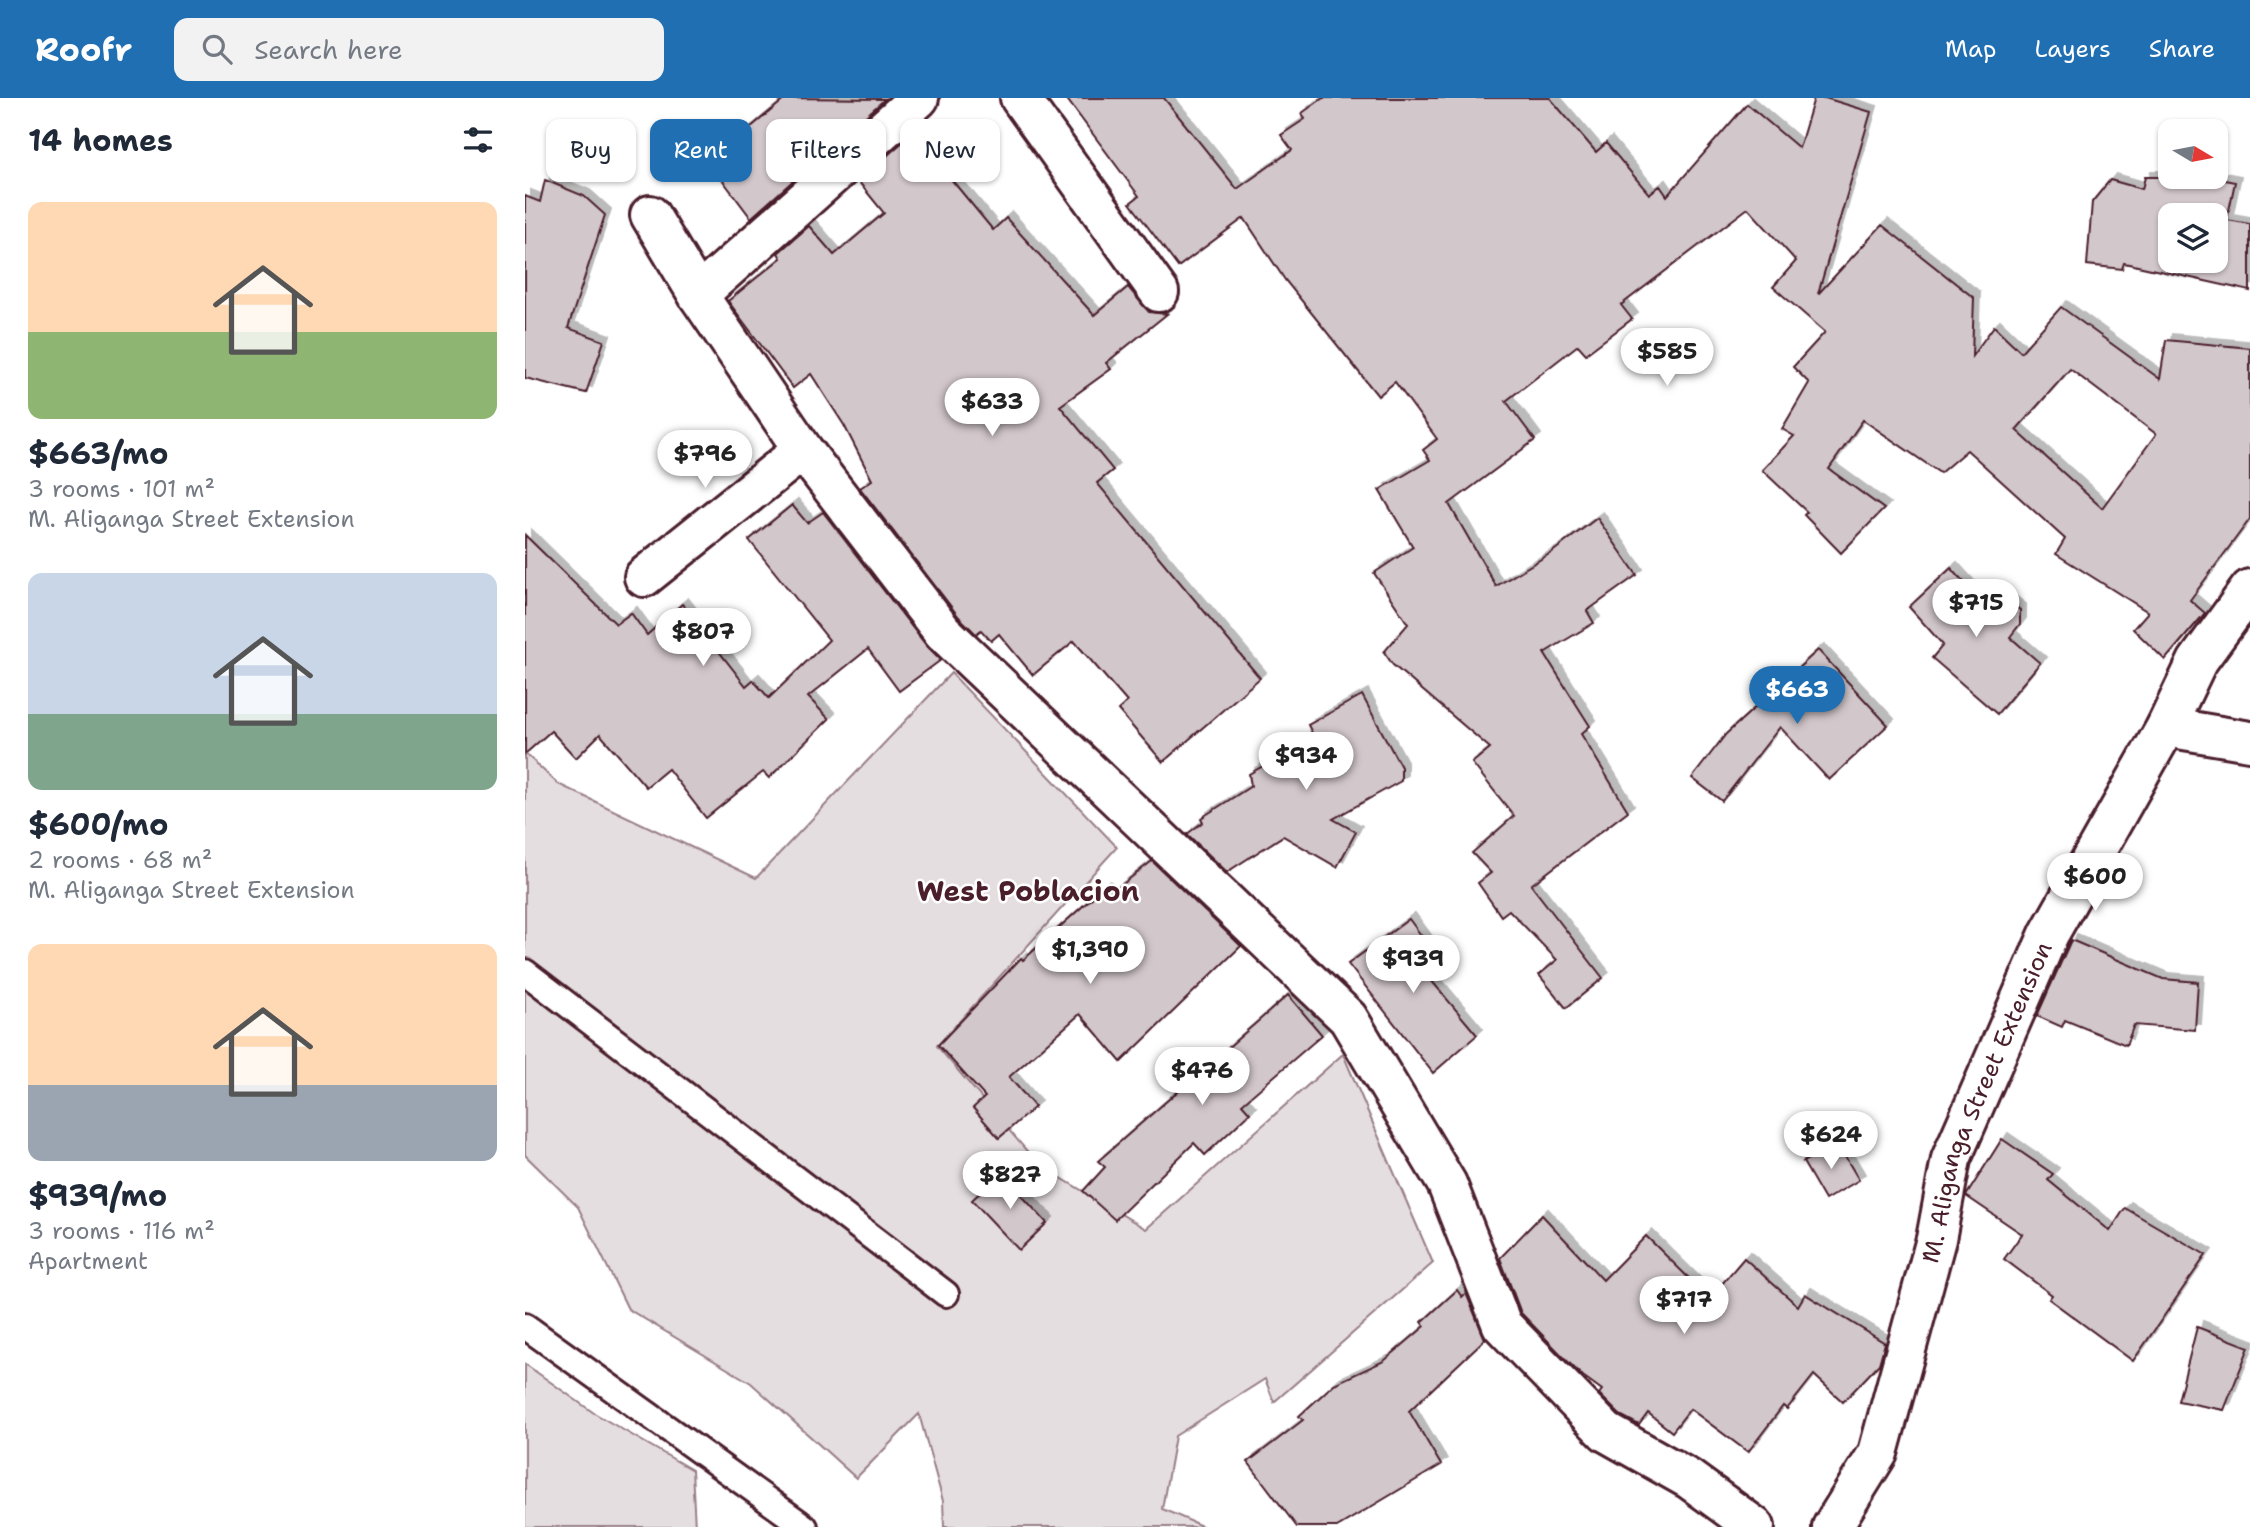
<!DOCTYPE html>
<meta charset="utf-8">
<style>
body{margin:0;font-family:"Shantell Sans",sans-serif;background:#f2f2f3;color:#1f2937;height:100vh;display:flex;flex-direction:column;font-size:26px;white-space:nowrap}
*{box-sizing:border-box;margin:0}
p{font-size:23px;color:#747a83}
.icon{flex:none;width:38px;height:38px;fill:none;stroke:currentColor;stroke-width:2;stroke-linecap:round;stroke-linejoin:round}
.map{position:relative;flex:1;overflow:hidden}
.sheet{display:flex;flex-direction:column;background:#fff;width:525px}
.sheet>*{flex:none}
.hud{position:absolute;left:21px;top:21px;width:665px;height:63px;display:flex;gap:14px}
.needle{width:46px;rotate:100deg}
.tools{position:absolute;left:1633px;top:21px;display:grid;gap:14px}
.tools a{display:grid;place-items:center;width:70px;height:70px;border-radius:14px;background:#fff;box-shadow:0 2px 5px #0004;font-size:35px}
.price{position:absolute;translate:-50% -60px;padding:0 16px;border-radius:24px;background:#fff;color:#222;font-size:23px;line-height:46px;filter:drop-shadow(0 2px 4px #0008)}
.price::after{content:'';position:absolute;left:50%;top:42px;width:21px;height:16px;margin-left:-10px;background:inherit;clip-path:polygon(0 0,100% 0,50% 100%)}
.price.on{background:#1f6fb2;color:#fff}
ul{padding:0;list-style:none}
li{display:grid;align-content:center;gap:14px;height:371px;padding:0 28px}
li span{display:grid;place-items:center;height:217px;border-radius:14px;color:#555}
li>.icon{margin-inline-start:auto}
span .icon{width:126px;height:126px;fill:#fffc;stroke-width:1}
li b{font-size:30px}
h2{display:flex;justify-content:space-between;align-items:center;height:84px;padding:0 28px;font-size:30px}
.chip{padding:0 24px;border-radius:14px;background:#fff;box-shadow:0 2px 5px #0004;font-size:24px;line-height:63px}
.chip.on{background:#1f6fb2;color:#fff}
header{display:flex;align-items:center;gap:42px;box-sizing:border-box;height:98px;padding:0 35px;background:#1f6fb2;color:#fff}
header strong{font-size:33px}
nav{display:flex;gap:38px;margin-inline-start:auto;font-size:24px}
.search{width:490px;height:63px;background:#f2f2f3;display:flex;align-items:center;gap:18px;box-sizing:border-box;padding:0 24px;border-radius:14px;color:#747a83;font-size:26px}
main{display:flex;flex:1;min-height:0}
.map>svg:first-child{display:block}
.green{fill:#e5dee0;stroke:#987e86;stroke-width:2}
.building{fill:#d2c7cb;stroke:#4a1f2b;stroke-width:2;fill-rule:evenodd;filter:url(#shadow)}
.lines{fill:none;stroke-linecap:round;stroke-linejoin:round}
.service-casing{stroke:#4a1f2b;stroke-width:30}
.minor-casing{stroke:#4a1f2b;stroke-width:44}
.service{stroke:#fff;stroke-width:24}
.minor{stroke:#fff;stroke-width:38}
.labels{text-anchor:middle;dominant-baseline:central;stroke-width:5;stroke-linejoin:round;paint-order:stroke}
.street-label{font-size:24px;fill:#4a1f2b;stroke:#fff}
.quarter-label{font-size:28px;font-weight:bold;fill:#4a1f2b;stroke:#fff}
</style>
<header>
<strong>Roofr</strong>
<div class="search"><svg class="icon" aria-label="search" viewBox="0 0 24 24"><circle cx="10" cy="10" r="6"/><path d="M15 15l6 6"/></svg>Search here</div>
<nav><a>Map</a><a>Layers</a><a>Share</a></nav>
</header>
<main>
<section class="sheet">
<h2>14 homes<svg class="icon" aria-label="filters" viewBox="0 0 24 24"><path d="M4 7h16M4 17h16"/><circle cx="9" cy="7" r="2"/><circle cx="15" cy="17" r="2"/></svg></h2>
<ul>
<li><span style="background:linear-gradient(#ffd9b3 60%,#8fb573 0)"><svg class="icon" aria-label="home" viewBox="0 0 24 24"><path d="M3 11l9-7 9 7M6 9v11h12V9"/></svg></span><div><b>$663/mo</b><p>3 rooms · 101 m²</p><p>M. Aliganga Street Extension</p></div></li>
<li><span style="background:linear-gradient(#c9d6e8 65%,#7fa58c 0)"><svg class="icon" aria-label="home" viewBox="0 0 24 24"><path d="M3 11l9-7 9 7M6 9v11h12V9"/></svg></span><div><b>$600/mo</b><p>2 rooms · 68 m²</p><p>M. Aliganga Street Extension</p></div></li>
<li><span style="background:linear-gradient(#ffd9b3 65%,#9aa5b1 0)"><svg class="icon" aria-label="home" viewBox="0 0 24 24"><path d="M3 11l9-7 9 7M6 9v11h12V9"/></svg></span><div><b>$939/mo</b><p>3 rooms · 116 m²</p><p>Apartment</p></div></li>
</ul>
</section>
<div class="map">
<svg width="1725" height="1429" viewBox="0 0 1725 1429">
<defs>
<filter id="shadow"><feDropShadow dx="6" dy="-6" stdDeviation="0" flood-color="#0004"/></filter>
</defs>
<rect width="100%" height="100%" fill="#fff"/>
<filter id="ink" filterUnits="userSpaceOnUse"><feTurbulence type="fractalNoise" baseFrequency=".0143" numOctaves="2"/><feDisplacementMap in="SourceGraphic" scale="14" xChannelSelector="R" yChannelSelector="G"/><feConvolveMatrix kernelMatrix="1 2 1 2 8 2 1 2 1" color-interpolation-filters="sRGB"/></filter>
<g filter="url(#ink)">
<g class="green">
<polygon points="426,575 592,749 412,948 513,1066 621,1131 818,956 908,1165 749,1304 740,1281 650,1338 637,1411 679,1429 419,1429 418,1403 394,1316 331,1380 226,1285 103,1211 53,1109 0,1057 0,655 33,686 231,780"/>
<polygon points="0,1266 69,1315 167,1372 170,1429 0,1429"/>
</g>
<g class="building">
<polygon points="261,0 360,1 226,120 184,64"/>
<path d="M541 0H639L712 91 767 52 756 37 780 21 777 15 798 0H1025L1071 54 1081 45 1124 96 1135 88 1142 98 1222 6 1274 50 1289 0H1300L1346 14 1293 196 1357 127 1449 200 1447 258 1469 228 1496 254 1536 209 1635 281 1641 242 1725 250V421L1665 502 1680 515 1640 562 1608 531 1623 514 1531 456 1540 441 1442 352 1415 375 1338 322 1304 371 1359 411 1316 455 1279 417 1282 414 1237 372 1269 338 1257 331 1284 285 1268 269 1300 234 1248 189 1271 163 1223 110 1096 207 1107 221 1061 256 1053 247 981 303 1010 342 924 406 971 488 1026 455 1072 420 1112 477 1062 513 1069 525 1019 555 1065 628 1056 636 1103 713 1006 787 1078 880 1041 910 1014 877 1032 862 984 812 976 818 953 785 966 775 947 755 989 718 947 665 965 650 868 567 859 554 883 526 849 475 888 449 854 392 905 362 898 352 912 341 870 284 853 298 760 182 719 120 653 169 605 105 614 98ZM1545 271 1631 336 1577 410 1491 332Z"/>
<polygon points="388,35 468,132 481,120 569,217 603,189 624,214 642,216 581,265 586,271 535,308 588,372 572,385 735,580 638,664 593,612 602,604 549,543 508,577 474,536 466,543 456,532 451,536 434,519 335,390 347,382 319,327 286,276 268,290 203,203 256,160 253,155 284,128 309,157 359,115 333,83"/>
<path d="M1620 79H1684L1710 84 1702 122 1725 126V193L1599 165 1597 171 1562 167 1567 104 1585 82 1617 91ZM1645 117H1690V163H1645Z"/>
<polygon points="20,82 59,98 80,117 43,230 79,243 61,295 0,280 0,98 15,104"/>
<polygon points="267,407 282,425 298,414 401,547 416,562 374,593 343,551 283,599 304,621 244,680 238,674 181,720 143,671 121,689 75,636 51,660 26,633 0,656 0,437 91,526 106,515 122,537 157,506 221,588 228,582 244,600 304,542 224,442"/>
<polygon points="1426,470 1457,504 1467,491 1495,512 1495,526 1485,539 1515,565 1472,616 1407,560 1418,547 1384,509"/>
<polygon points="1293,552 1363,627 1304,682 1255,629 1197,703 1167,680 1201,636"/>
<polygon points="837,597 876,669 876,683 808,721 831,734 812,769 758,738 702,774 662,736 678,724 676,720 726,688 724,676 789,639 783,627"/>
<polygon points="627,763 716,848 596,964 555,916 484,979 510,1009 474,1040 448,1010 460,999 413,947 496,860 498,862 579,789 585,796"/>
<polygon points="884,821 915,863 900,875 952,937 908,975 823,866"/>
<polygon points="1546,842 1638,881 1673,884 1670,932 1609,927 1601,947 1540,922 1537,929 1512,918"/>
<polygon points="763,897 797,937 717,1006 725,1015 680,1057 669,1045 590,1122 558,1093 580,1069 573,1063"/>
<polygon points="1477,1041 1528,1076 1523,1082 1585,1133 1600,1110 1681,1157 1608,1263 1524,1201 1527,1197 1479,1161 1497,1136 1441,1098"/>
<polygon points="1312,1045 1334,1082 1300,1102 1278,1064"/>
<polygon points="476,1075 522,1125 494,1152 447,1102"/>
<polygon points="1017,1117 1078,1182 1121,1138 1182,1198 1188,1192 1190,1194 1219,1160 1273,1208 1280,1196 1360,1245 1354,1266 1318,1304 1289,1277 1262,1311 1258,1308 1223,1354 1165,1311 1147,1334 1123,1315 1114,1327 1095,1317 1074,1296 1077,1292 1055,1276 996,1215 975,1160"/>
<polygon points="932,1192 937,1199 941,1195 960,1241 884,1313 916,1367 812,1429 772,1429 723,1364 778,1322 774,1318 809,1286 859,1263 900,1228 897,1224"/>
<polygon points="1672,1229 1724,1249 1699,1312 1653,1303"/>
</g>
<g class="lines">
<g class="service-casing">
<g id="service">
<polyline points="0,874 421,1196"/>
<polyline points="0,1228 280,1429"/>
</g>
</g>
<g class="minor-casing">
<g id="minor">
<polyline points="495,0 634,194"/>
<polyline points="125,117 173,197 278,352 418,534 823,920 922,1086 977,1227 1081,1334 1164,1381 1230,1429"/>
<polyline points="173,197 394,0"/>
<polyline points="119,479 278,352"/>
<polyline points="1641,629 1725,643"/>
<path id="s1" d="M1307 1429 1353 1355 1411 1141 1426 1061 1524 836 1641 629 1672 564 1725 491"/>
</g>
</g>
<use href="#service" class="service"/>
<use href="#minor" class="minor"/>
</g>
</g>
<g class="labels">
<g class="street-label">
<text stroke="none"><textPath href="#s1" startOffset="455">M. Aliganga Street Extension</textPath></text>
</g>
<g class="quarter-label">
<text x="503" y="793">West Poblacion</text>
</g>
</g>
</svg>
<div class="tools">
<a><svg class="needle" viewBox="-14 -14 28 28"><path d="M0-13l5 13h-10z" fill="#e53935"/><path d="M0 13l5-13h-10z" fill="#747a83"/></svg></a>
<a><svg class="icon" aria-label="layers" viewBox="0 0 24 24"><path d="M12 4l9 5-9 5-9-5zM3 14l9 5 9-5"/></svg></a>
</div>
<b class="price" style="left:1142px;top:290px">$585</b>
<b class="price" style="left:467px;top:340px">$633</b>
<b class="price" style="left:180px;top:392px">$796</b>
<b class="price" style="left:1451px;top:541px">$715</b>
<b class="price" style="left:178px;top:570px">$807</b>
<b class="price on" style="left:1272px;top:628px">$663</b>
<b class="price" style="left:781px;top:694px">$934</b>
<b class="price" style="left:1570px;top:815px">$600</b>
<b class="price" style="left:565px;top:888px">$1,390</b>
<b class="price" style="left:888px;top:897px">$939</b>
<b class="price" style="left:677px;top:1009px">$476</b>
<b class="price" style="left:1306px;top:1073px">$624</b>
<b class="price" style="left:485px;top:1113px">$827</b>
<b class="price" style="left:1159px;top:1238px">$717</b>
<div class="hud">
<a class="chip">Buy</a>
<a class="chip on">Rent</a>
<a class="chip">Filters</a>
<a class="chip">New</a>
</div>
</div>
</main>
